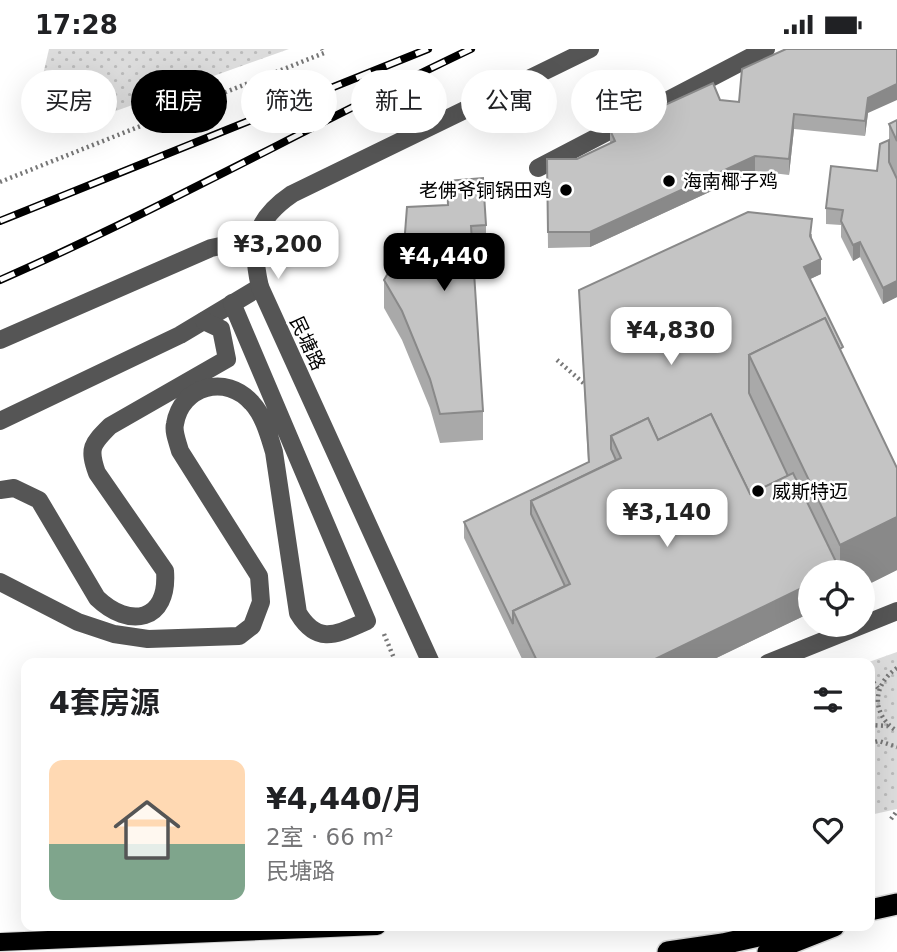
<!DOCTYPE html>
<html lang="zh">
<meta charset="utf-8">
<style>
body{margin:0;font-family:"DejaVu Sans","Noto Sans SC",sans-serif;background:#f6f6f6;color:#202124;height:100vh;display:flex;flex-direction:column;font-size:26px;white-space:nowrap}
*{box-sizing:border-box;margin:0}
p{font-size:23px;color:#757577}
.icon{flex:none;width:38px;height:38px;fill:none;stroke:currentColor;stroke-width:2;stroke-linecap:round;stroke-linejoin:round}
.map{position:relative;flex:1;overflow:hidden}
.drawer{position:absolute;left:21px;top:609px;width:854px;height:273px;display:flex;flex-direction:column;background:#fff;border-radius:14px;box-shadow:0 7px 28px #0002}
.drawer>*{flex:none}
.banner{position:absolute;left:21px;top:21px;width:856px;height:63px;display:flex;gap:14px}
.fabs{position:absolute;left:798px;top:511px;display:grid;gap:14px}
.fabs a{display:grid;place-items:center;width:77px;height:77px;border-radius:50%;background:#fff;box-shadow:0 7px 28px #0002;font-size:35px}
.price{position:absolute;translate:-50% -60px;padding:0 16px;border-radius:14px;background:#fff;color:#222;font-size:23px;line-height:46px;filter:drop-shadow(0 2px 4px #0008)}
.price::after{content:'';position:absolute;left:50%;top:42px;width:21px;height:16px;margin-left:-10px;background:inherit;clip-path:polygon(0 0,100% 0,50% 100%)}
.price.on{background:#000;color:#fff}
ul{padding:0;list-style:none}
li{display:flex;align-items:center;gap:21px;height:175px;padding:0 28px}
li span{display:grid;place-items:center;flex:none;width:196px;height:140px;border-radius:14px;color:#555}
li>.icon{margin-inline-start:auto}
span .icon{width:84px;height:84px;fill:#fffc;stroke-width:1}
li b{font-size:30px}
h2{display:flex;justify-content:space-between;align-items:center;height:84px;padding:0 28px;font-size:30px}
.tag{padding:0 24px;border-radius:32px;background:#fff;box-shadow:0 7px 28px #0002;font-size:24px;line-height:63px}
.tag.on{background:#000;color:#fff}
.status{display:flex;justify-content:space-between;align-items:center;height:49px;padding:0 35px;background:#fff;direction:ltr}
.status svg{height:19px;fill:currentColor}
.map>svg:first-child{display:block}
.park{fill:url(#park-dots)}
.lines{fill:none;stroke-linecap:round;stroke-linejoin:round}
.major-casing{stroke:#dbdbdb;stroke-width:20}
.highway-casing{stroke:#dbdbdb;stroke-width:24}
.path{stroke:#777;stroke-width:4.5;stroke-dasharray:2 3.5;stroke-linecap:butt}
.minor{stroke:#555;stroke-width:18}
.major{stroke:#000;stroke-width:18}
.highway{stroke:#000;stroke-width:21}
.rail-casing{stroke:#000;stroke-width:8}
.rail{stroke:#fff;stroke-width:5;stroke-dasharray:16;stroke-linecap:butt}
.wall{fill:#a9a9a9}
.shaded-wall{fill:#898989}
.building{fill:#c4c4c4;stroke:#898989;stroke-width:2}
.poi-dot{fill:#000;stroke:#fff;stroke-width:2.5}
.labels{text-anchor:middle;dominant-baseline:central;stroke-width:5;stroke-linejoin:round;paint-order:stroke}
.poi-label{font-size:19px;fill:#000;stroke:#fff;text-anchor:start}
.street-label{font-size:19px;fill:#000;stroke:#fff}
</style>
<div class="status"><b>17:28</b><svg viewBox="0 0 49 12"><path d="M0 12V9h3v3zM5 12V6h3v6zM10 12V3h3v9zM15 12V0h3v12zM26 1h20v11H26zM47 4h2v5h-2z"/></svg></div>
<div class="map">
<svg width="897" height="903" viewBox="0 0 897 903">
<defs>
<pattern id="park-dots" width="8" height="8" patternUnits="userSpaceOnUse" patternTransform="scale(1.75)"><rect width="8" height="8" fill="#dcdcdc"/><path d="M2 2h.1M6 6h.1" fill="none" stroke="#bbb" stroke-width="1.8" stroke-linecap="round"/></pattern>
</defs>
<rect width="100%" height="100%" fill="#fff"/>
<g class="park">
<path d="M49 0H289L71 78C52 77 45 73 36 56Z"/>
<polygon points="897,603 897,760 870,766 870,614 866,614"/>
</g>
<g class="lines">
<g class="major-casing">
<polyline id="major" points="0,893 377,877"/>
</g>
<g class="highway-casing">
<g id="highway">
<polyline points="870,861 897,855"/>
<polyline points="668,903 723,895 802,877"/>
<polyline points="768,903 834,877"/>
</g>
</g>
<g class="path">
<polyline points="0,133 324,4 322,0"/>
<polyline points="557,311 588,338"/>
<polyline points="384,585 396,614"/>
<path d="M897 619C872 636 871 666 897 682"/>
<polyline points="870,629 878,639"/>
<polyline points="870,676 888,677"/>
<polyline points="870,694 879,692 897,698"/>
<polyline points="891,770 897,762"/>
<polyline points="870,773 872,774"/>
</g>
<g class="minor">
<polyline points="538,119 766,0"/>
<polyline points="0,291 211,199 225,196 253,197"/>
<polyline points="0,372 180,286 260,238"/>
<path d="M0 441 14 439 39 451 97 549C129 580 169 573 165 522L97 424C88 399 92 395 110 377L227 310 221 280 204 272"/>
<path d="M0 533 78 573 114 585 148 590 239 587 252 577 261 553 259 527 180 402C178 394 173 383 175 375 181 337 226 324 252 354 264 367 269 387 274 403L298 564C318 597 337 585 367 572L232 254"/>
<path d="M431 614 260 238C250 195 254 171 292 145L590 0"/>
<polyline points="768,614 897,562"/>
</g>
<use href="#major" class="major"/>
<use href="#highway" class="highway"/>
<g class="rail-casing">
<g id="rail">
<polyline points="0,172 428,0"/>
<path d="M0 231C160 161 313 75 471 0"/>
</g>
</g>
<use href="#rail" class="rail"/>
</g>
<g class="wall">
<polygon points="720,51 868,64 865,87 794,80 789,126 755,122 590,198 548,199 547,110 577,110 610,94 610,81"/>
<polygon points="897,71 897,248 883,255 860,208 853,212 841,188 841,176 826,175 826,159 877,122 889,91 889,75"/>
<polygon points="447,132 486,176 486,204 473,205 483,362 483,391 440,394 430,359 402,291 384,259 384,231 447,156"/>
<polygon points="812,185 812,190 821,225 810,230 843,306 897,419 897,521 863,538 810,523 810,564 706,614 524,614 464,489 464,473 588,413 579,241"/>
</g>
<g class="shaded-wall">
<polygon points="897,35 897,51 868,64 865,87 865,72 868,49"/>
<polygon points="794,65 794,80 789,126 789,110"/>
<polygon points="755,107 755,122 590,198 590,183"/>
<polygon points="860,193 860,208 853,212 853,196"/>
<polygon points="821,210 821,225 804,233 804,218"/>
<polygon points="897,232 897,248 883,255 883,239"/>
<polygon points="897,468 897,521 863,538 863,523 834,523 840,521 840,496"/>
<polygon points="810,535 810,564 706,614 647,614"/>
</g>
<g class="building">
<polygon points="786,0 897,0 897,35 868,49 865,72 794,65 789,110 755,107 590,183 548,183 547,110 577,110 615,92 610,81 713,34 720,51 739,53 742,20"/>
<polygon points="897,71 897,92 889,75"/>
<polygon points="889,91 889,113 897,130 897,232 883,239 860,193 853,196 841,172 843,161 826,159 831,117 877,122 880,95"/>
<polygon points="483,129 486,176 471,177 483,362 440,365 430,330 402,262 384,231 404,197 407,158 448,156 447,132"/>
<polygon points="748,163 812,170 810,187 821,210 804,218 843,298 840,300 825,269 749,306 749,344 788,427 750,445 711,365 658,391 648,369 611,387 611,400 616,411 531,452 531,465 565,537 513,562 513,575 464,473 589,413 579,241"/>
<polygon points="825,269 897,419 897,468 840,496 749,306"/>
<polygon points="711,365 750,445 793,424 840,521 834,523 810,523 810,535 647,614 538,614 513,562 570,535 531,452 621,409 611,387 648,369 658,391"/>
</g>
<g class="poi-dot">
<circle cx="669" cy="132" r="7"/>
<circle cx="566" cy="141" r="7"/>
<circle cx="758" cy="442" r="7"/>
</g>
<g class="labels">
<g class="poi-label">
<text x="683" y="132">海南椰子鸡</text>
<text x="552" y="141" text-anchor="end">老佛爷铜锅田鸡</text>
<text x="772" y="442">威斯特迈</text>
</g>
<g class="street-label">
<text transform="translate(308 294) rotate(65)">民塘路</text>
</g>
</g>
</svg>
<div class="fabs">
<a><svg class="icon" aria-label="locate" viewBox="0 0 24 24"><circle cx="12" cy="12" r="6"/><path d="M12 2v4M12 18v4M2 12h4M18 12h4"/></svg></a>
</div>
<b class="price" style="left:278px;top:232px">¥3,200</b>
<b class="price on" style="left:444px;top:244px">¥4,440</b>
<b class="price" style="left:671px;top:318px">¥4,830</b>
<b class="price" style="left:667px;top:500px">¥3,140</b>
<div class="banner">
<a class="tag">买房</a>
<a class="tag on">租房</a>
<a class="tag">筛选</a>
<a class="tag">新上</a>
<a class="tag">公寓</a>
<a class="tag">住宅</a>
</div>
<section class="drawer">
<h2>4套房源<svg class="icon" aria-label="filters" viewBox="0 0 24 24"><path d="M4 7h16M4 17h16"/><circle cx="9" cy="7" r="2"/><circle cx="15" cy="17" r="2"/></svg></h2>
<ul>
<li><span style="background:linear-gradient(#ffd9b3 60%,#7fa58c 0)"><svg class="icon" aria-label="home" viewBox="0 0 24 24"><path d="M3 11l9-7 9 7M6 9v11h12V9"/></svg></span><div><b>¥4,440/月</b><p>2室 · 66 m²</p><p>民塘路</p></div><svg class="icon" aria-label="heart" viewBox="0 0 24 24"><path d="M12 20l-8-8c-3-5 5-10 8-4 3-6 11-1 8 4z"/></svg></li>
</ul>
</section>
</div>
